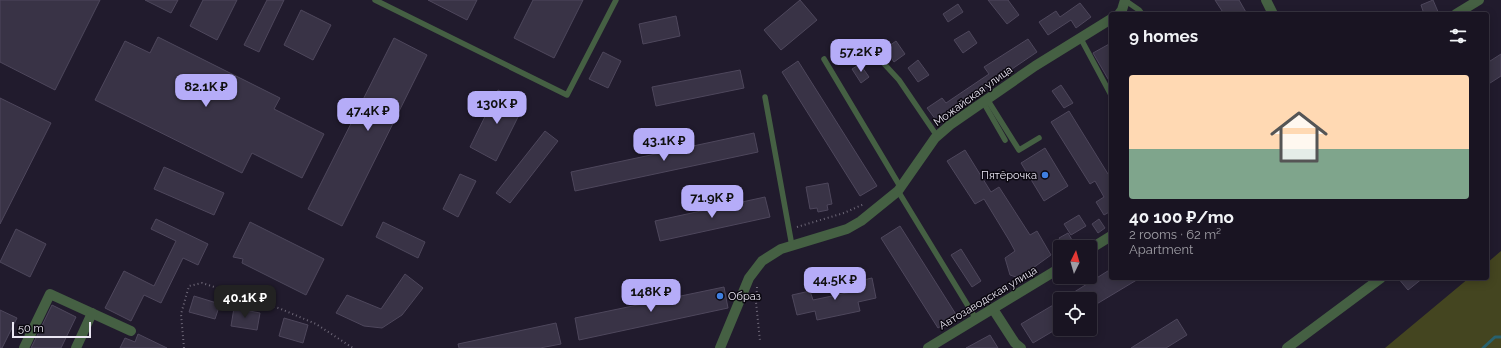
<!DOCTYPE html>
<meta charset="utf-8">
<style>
body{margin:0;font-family:Raleway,sans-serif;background:#221d2a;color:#f1f3f6;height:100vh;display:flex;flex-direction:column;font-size:15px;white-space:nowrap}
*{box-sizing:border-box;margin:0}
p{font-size:13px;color:#9f9ea5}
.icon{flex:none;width:22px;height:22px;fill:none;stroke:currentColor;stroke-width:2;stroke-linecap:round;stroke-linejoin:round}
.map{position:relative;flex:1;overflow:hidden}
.sheet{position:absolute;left:1109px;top:12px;width:380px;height:268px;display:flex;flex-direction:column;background:#191422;border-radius:4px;box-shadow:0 2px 10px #0003,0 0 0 1px #373340}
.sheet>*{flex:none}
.needle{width:26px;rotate:5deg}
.tools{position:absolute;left:1053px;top:240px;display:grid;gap:8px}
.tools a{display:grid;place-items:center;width:44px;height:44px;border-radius:4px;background:#191422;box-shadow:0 2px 10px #0003,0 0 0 1px #373340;font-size:20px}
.scale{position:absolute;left:12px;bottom:10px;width:79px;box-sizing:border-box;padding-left:4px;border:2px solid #eae6f3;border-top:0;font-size:11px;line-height:14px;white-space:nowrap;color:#eae6f3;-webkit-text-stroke:3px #0a070f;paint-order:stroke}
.price{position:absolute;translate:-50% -34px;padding:0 9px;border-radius:8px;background:#b5acf8;color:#111;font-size:13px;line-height:26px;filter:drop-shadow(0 1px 2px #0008)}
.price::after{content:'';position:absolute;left:50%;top:24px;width:12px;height:9px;margin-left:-6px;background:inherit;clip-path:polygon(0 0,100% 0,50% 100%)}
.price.on{background:#222;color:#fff}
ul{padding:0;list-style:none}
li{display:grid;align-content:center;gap:8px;height:212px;padding:0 20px}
li span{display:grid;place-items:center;height:124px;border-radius:4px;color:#555}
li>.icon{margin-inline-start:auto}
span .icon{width:72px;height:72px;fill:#fffc;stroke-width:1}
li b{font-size:17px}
h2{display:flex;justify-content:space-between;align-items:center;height:48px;padding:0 20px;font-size:17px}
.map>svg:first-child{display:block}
.green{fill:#444520}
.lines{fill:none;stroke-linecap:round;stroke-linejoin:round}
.stream{stroke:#28616e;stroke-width:3}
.building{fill:#393346;stroke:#4e475c}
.path{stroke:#6e6878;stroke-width:2;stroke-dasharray:1 3;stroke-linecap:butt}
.service{stroke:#456043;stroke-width:5.5}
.minor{stroke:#456043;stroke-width:10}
.shop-dot{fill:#3f7fe0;stroke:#0a070f;stroke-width:1.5}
.labels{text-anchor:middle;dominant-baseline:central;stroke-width:3;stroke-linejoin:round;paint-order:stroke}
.street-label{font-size:11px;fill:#eae6f3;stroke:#0a070f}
.poi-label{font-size:11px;fill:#eae6f3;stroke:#0a070f;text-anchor:end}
</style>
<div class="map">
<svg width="1501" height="348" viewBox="0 0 1501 348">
<rect width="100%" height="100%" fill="#211b2d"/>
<polygon class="green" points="1501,251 1501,348 1385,348 1469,278 1487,278 1487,263"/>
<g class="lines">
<polyline class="stream" points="1483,348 1495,337 1501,337"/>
</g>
<g class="building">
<polygon points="0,0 100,0 55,90 0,62"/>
<polygon points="145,0 178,0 171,13"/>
<polygon points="203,0 237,0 217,40 190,26"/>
<polygon points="267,0 284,0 259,52 244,45"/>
<polygon points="428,0 477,0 467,20"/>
<polygon points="533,0 583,0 554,58 514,38"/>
<polygon points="800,0 817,20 781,50 764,30"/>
<polygon points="988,0 1008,0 1019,15 1007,24"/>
<polygon points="1215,0 1239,0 1247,14 1224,14"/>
<polygon points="1433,0 1439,14 1424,14 1421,5"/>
<polygon points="1080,3 1091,17 1076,28 1071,20 1048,35 1039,22 1056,11 1060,17"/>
<polygon points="958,4 963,12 948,22 943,14"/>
<polygon points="301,10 331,25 313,60 284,45"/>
<polygon points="676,16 680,36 643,44 639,24"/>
<polygon points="969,31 977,43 963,53 954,40"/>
<polygon points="158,37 280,98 274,109 324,134 302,178 252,153 242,173 95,100 125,41 150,53"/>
<polygon points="394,38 427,55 342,226 308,209"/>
<polygon points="1028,39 1037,52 1012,69 1013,71 984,89 985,91 953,113 954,114 939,124 927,108 942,98 946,103 989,74 984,67"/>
<polygon points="896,41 905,54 894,62 885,49"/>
<polygon points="1111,43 1111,84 1093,53"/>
<polygon points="603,52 621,61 608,88 589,79"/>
<polygon points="1501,54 1501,76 1487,85 1487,63"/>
<polygon points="918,60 929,75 918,82 908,68"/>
<polygon points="798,61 877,186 860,196 782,72"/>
<polygon points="860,64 869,77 861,83 852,69"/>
<polygon points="740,70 744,88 656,106 652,87"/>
<polygon points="1061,85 1073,103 1064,108 1052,91"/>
<polygon points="498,90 525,103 496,161 470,147"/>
<polygon points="0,98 51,123 0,224"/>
<polygon points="1069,111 1108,174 1111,172 1111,211 1104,215 1096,202 1104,197 1095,181 1090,184 1051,122"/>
<polygon points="545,131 558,141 510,203 496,193"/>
<polygon points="754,133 758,152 575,191 571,172"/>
<polygon points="1045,148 1068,186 1044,201 1021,163"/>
<polygon points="965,150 991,192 999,187 1030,235 1037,231 1051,255 1019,278 1010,275 1005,258 1015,251 1009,240 984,199 975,204 947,161"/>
<polygon points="164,167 224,193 214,215 154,189"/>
<polygon points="460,174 476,181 458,217 443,209"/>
<polygon points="828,183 832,204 827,205 828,210 818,212 817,208 810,209 806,187"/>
<polygon points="765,197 770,217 660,241 655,221"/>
<polygon points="1079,215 1086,226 1071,235 1064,224"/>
<polygon points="156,219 208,244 198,265 183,258 161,303 144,295 131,321 105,308 124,271 154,286 176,241 151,229"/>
<polygon points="1099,219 1105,228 1098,233 1092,224"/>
<polygon points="250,222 324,259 306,295 242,263 243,259 233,257"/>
<polygon points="383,222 425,242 418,258 376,237"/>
<polygon points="900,226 957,316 938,328 881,238"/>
<polygon points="16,229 46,244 30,277 0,262"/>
<polygon points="1068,233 1076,247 1065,247 1059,238"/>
<polygon points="961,249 981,281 972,287 951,255"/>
<polygon points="1111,269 1111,278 1140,278 1090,308 1090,299 1063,299"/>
<polygon points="405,274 423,288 402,315 382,328 364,326 336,313 347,295 381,309"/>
<polygon points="872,278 876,298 858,302 860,311 817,320 815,311 797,315 792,295 810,291 813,300 856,291 854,282"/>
<polygon points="1398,278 1423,278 1408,290"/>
<polygon points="724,287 728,308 579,340 575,318"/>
<polygon points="194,296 220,304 215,319 189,312"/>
<polygon points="1060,301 1060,327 1033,343 1021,324"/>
<polygon points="52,305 76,317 61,348 31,348"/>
<polygon points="234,308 260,313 257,330 231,326"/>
<polygon points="0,310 17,318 2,348 0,348"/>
<polygon points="284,318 308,325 303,343 279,336"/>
<polygon points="1177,319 1187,335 1166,348 1131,348"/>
<polygon points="556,323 561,344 540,348 459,348 458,344"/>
<polygon points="138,334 167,348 120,348 125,338 135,342"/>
<polygon points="990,335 998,348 966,348"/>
</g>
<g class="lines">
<g class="path">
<polyline points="797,227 844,213 864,204"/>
<polyline points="757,287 756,302 760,341"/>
<polyline points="184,348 181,314 189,286 202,283 281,309 316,324 353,348"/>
</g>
<g class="service">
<polyline points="375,0 567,95 616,0"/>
<polyline points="1126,1 1139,10 1142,14"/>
<polyline points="1081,39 1111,95"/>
<polyline points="875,54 899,80 937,136"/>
<polyline points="824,59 901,188"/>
<polyline points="765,97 792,246"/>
<polyline points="987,99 1019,150 1039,138"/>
<polyline points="986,107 1005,140"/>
<polyline points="898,191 976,319"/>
</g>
<g class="minor">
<polyline points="1266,0 1273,14"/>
<polyline points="1119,14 1122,10 1125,0"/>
<polyline points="1456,14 1479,0"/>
<polyline points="1090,249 1111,236"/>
<polyline points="993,309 1015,343 1021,348"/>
<polyline points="24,348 50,294 131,331"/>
<polyline points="76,348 92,313"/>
<polyline points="720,348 749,278 762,261 781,249 847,229 861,221 898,191 935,138 950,125 1035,66 1111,19"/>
<polyline points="928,348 1060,268"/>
<polyline points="1287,348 1381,278"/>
</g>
</g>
<g class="shop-dot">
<circle cx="1045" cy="175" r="4"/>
<circle cx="720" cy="296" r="4"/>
</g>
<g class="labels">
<g class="street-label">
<text transform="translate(973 96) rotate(-36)">Можайская улица</text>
<text transform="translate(988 298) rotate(-31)">Автозаводская улица</text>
</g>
<g class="poi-label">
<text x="1037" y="175">Пятёрочка</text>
<text x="728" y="296" text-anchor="start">Образ</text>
</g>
</g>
</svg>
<div class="tools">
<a><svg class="needle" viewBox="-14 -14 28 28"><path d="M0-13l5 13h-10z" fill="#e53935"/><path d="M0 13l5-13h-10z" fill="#9f9ea5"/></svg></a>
<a><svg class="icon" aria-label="locate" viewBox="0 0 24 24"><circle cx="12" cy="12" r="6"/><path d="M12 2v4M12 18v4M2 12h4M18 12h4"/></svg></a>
</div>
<div class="scale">50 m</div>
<b class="price" style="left:861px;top:73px">57.2K ₽</b>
<b class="price" style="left:206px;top:108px">82.1K ₽</b>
<b class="price" style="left:497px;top:125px">130K ₽</b>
<b class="price" style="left:368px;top:132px">47.4K ₽</b>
<b class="price" style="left:664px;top:162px">43.1K ₽</b>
<b class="price" style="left:712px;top:219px">71.9K ₽</b>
<b class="price" style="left:835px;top:301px">44.5K ₽</b>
<b class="price" style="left:651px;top:313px">148K ₽</b>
<b class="price on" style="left:245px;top:319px">40.1K ₽</b>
<section class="sheet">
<h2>9 homes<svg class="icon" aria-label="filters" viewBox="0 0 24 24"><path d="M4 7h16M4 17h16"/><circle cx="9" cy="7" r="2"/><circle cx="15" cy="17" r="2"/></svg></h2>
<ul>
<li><span style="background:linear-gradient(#ffd9b3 60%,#7fa58c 0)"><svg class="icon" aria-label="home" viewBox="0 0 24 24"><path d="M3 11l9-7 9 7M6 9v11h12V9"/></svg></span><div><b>40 100 ₽/mo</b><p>2 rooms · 62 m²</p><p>Apartment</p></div></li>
</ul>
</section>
</div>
